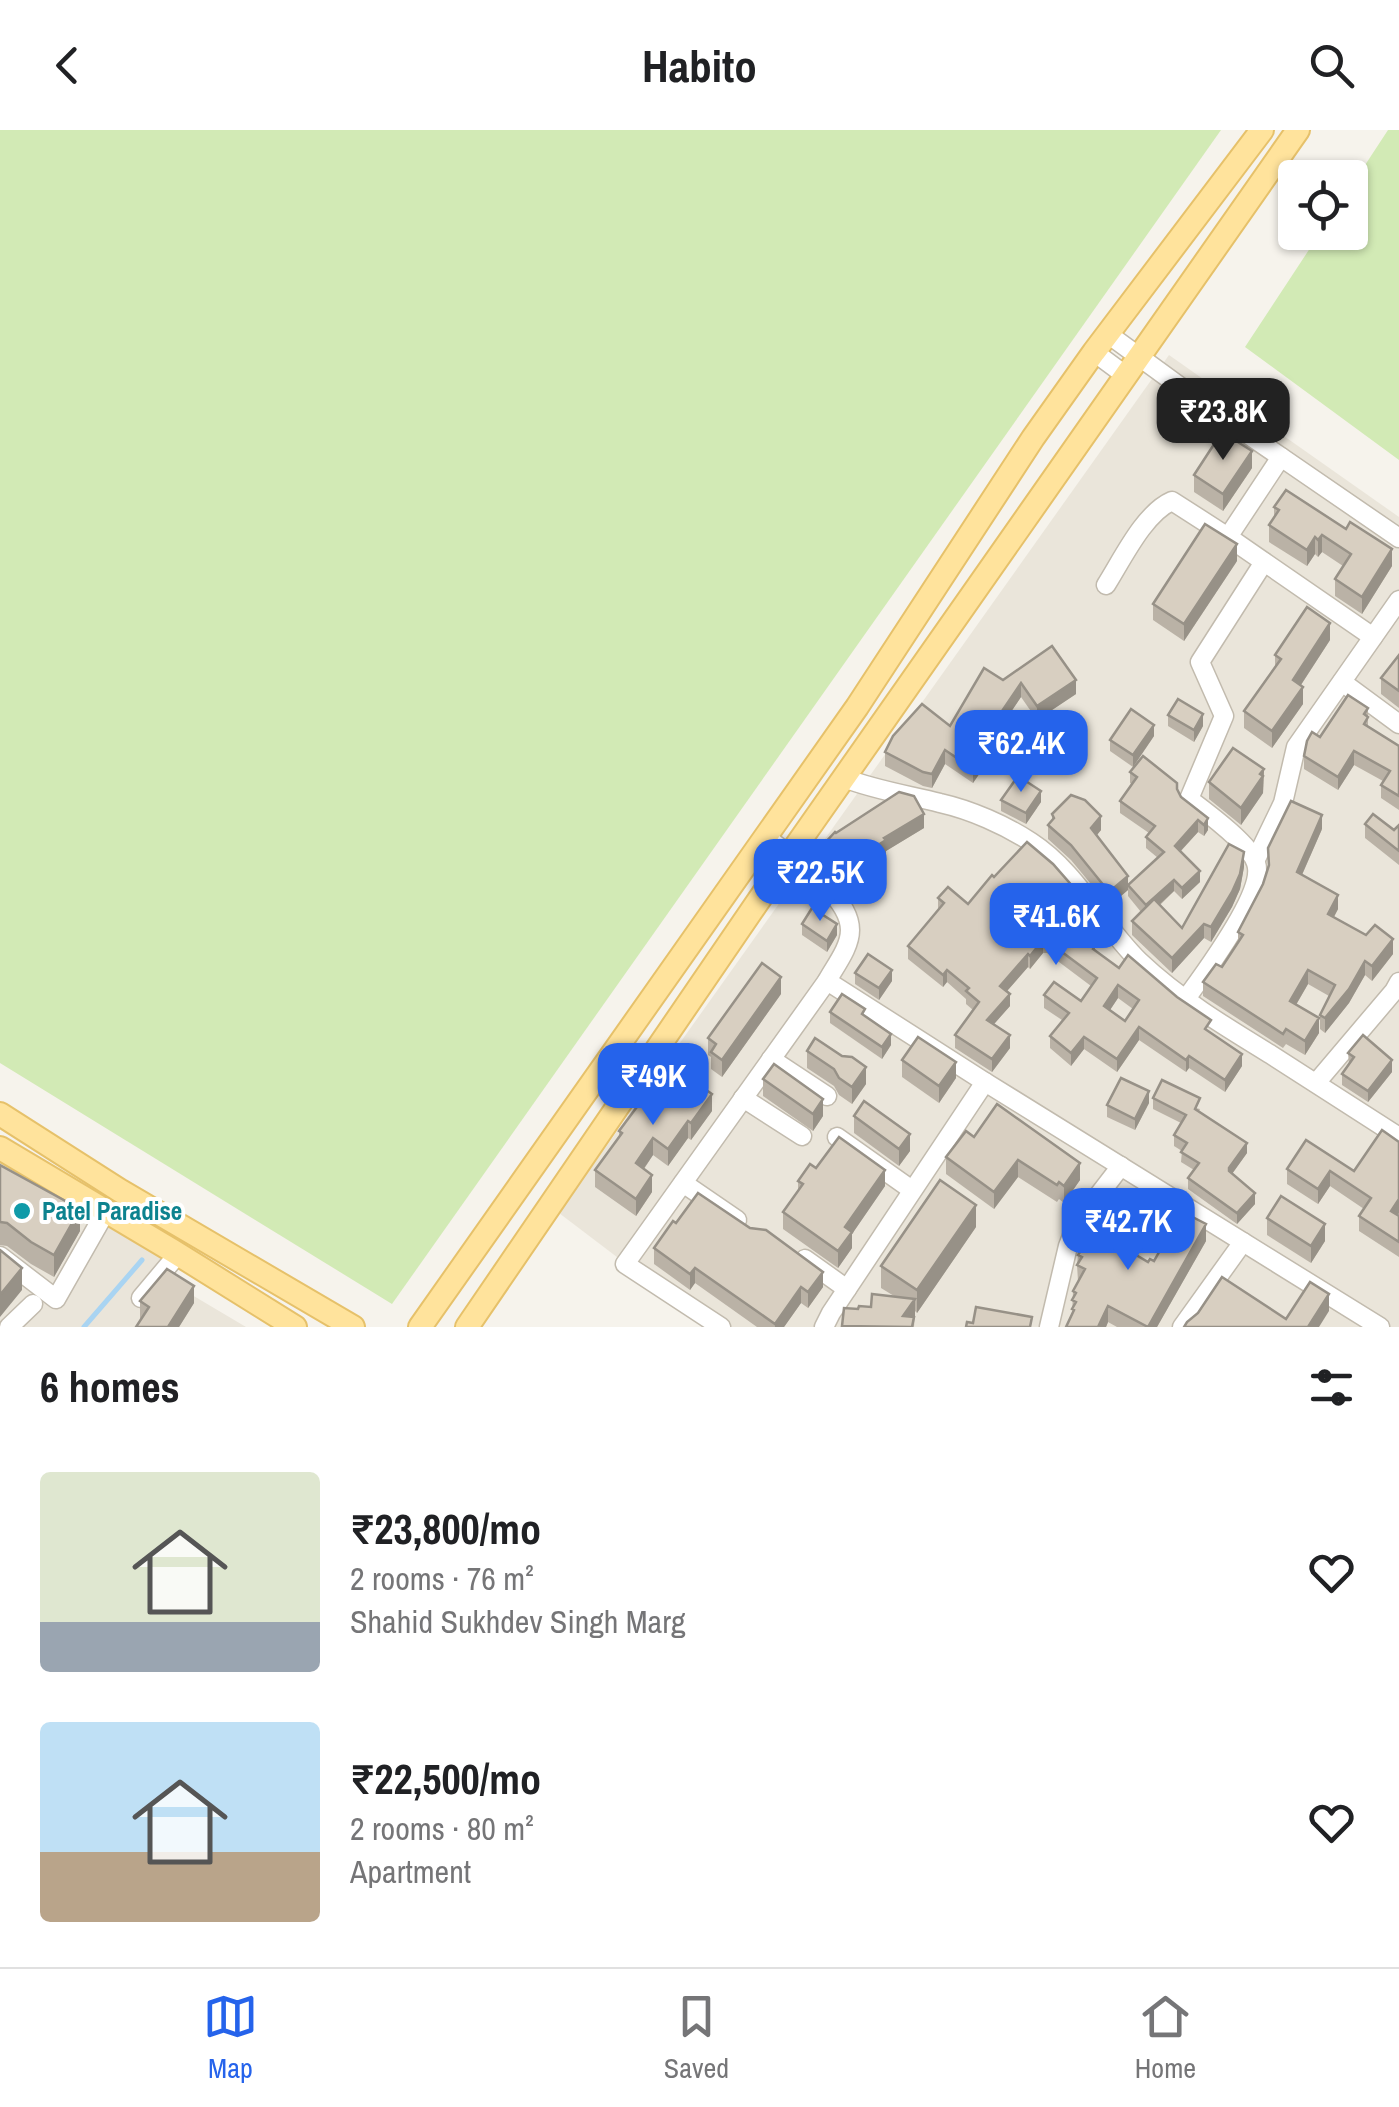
<!DOCTYPE html>
<meta charset="utf-8">
<style>
body{margin:0;font-family:"Archivo Narrow",sans-serif;background:#f6f6f6;color:#202124;height:100vh;display:flex;flex-direction:column;font-size:38px;white-space:nowrap}
*{box-sizing:border-box;margin:0}
p{font-size:32px;color:#757577}
.icon{flex:none;width:55px;height:55px;fill:none;stroke:currentColor;stroke-width:2;stroke-linecap:round;stroke-linejoin:round}
.map{position:relative;height:1197px;overflow:hidden}
.panel{display:flex;flex-direction:column;background:#fff;flex:1}
.panel>*{flex:none}
.fabs{position:absolute;left:1278px;top:30px;display:grid;gap:20px}
.fabs a{display:grid;place-items:center;width:90px;height:90px;border-radius:10px;background:#fff;box-shadow:0 2px 8px #0004;font-size:50px}
.price{position:absolute;translate:-50% -85px;padding:0 22px;border-radius:20px;background:#2563eb;color:#fff;font-size:32px;line-height:65px;filter:drop-shadow(0 2px 5px #0008)}
.price::after{content:'';position:absolute;left:50%;top:60px;width:30px;height:22px;margin-left:-15px;background:inherit;clip-path:polygon(0 0,100% 0,50% 100%)}
.price.on{background:#222;color:#fff}
ul{padding:0;list-style:none}
li{display:flex;align-items:center;gap:30px;height:250px;padding:0 40px}
li span{display:grid;place-items:center;flex:none;width:280px;height:200px;border-radius:10px;color:#555}
li>.icon{margin-inline-start:auto}
span .icon{width:120px;height:120px;fill:#fffc;stroke-width:1}
li b{font-size:42px}
h2{display:flex;justify-content:space-between;align-items:center;height:120px;padding:0 40px;font-size:42px}
header{display:flex;justify-content:space-between;align-items:center;height:130px;padding:0 40px;background:#fff;font-size:45px;font-weight:700}
.dock{display:flex;justify-content:space-around;align-items:center;height:140px;border-top:2px solid #e0e0e0;background:#fff;font-size:28px;color:#757577}
.dock a{display:grid;justify-items:center;gap:5px}
.dock .on{color:#2563eb}
.map>svg:first-child{display:block}
.residential{fill:#eae5da}
.green{fill:#d2eab5}
.lines{fill:none;stroke-linecap:round;stroke-linejoin:round}
.stream{stroke:#a9d4f2;stroke-width:5}
.minor-casing{stroke:#c2bbae;stroke-width:21}
.major-casing{stroke:#e6c16a;stroke-width:26}
.minor{stroke:#fff;stroke-width:18}
.major{stroke:#ffe39c;stroke-width:22}
.wall{fill:#bab2a6;fill-rule:evenodd}
.shaded-wall{fill:#979187}
.building{fill:#d8cfc1;stroke:#979187;stroke-width:2.5;fill-rule:evenodd}
.culture-dot{fill:#0f9aa8;stroke:#fff;stroke-width:4}
.labels{text-anchor:middle;dominant-baseline:central;stroke-width:8;stroke-linejoin:round;paint-order:stroke}
.culture-label{font-size:25px;font-weight:bold;fill:#0d838f;stroke:#fff;text-anchor:start}
</style>
<header><svg class="icon" aria-label="back" viewBox="0 0 24 24"><path d="M15 5l-7 7 7 7"/></svg>Habito<svg class="icon" aria-label="search" viewBox="0 0 24 24"><circle cx="10" cy="10" r="6"/><path d="M15 15l6 6"/></svg></header>
<div class="map">
<svg width="1399" height="1197" viewBox="0 0 1399 1197">
<rect width="100%" height="100%" fill="#f6f3ec"/>
<g class="residential">
<polygon points="1169,225 1399,387 1399,1197 709,1197 559,1083"/>
<polygon points="0,1026 165,1126 160,1146 246,1197 0,1197"/>
</g>
<g class="green">
<polygon points="0,0 1221,0 392,1174 0,933"/>
<polygon points="1388,0 1399,0 1399,330 1245,217 1320,103 1350,102 1350,58"/>
</g>
<g class="lines">
<polyline class="stream" points="84,1197 142,1130"/>
<g class="minor-casing">
<g id="minor">
<polyline points="1108,204 1208,277 1399,408"/>
<polyline points="1094,222 1125,245"/>
<polyline points="1228,407 1281,327"/>
<path d="M1106 455C1122 430 1144 383 1172 371L1228 407 1373 507"/>
<polyline points="1342,552 1399,594"/>
<path d="M844 648C875 660 908 665 940 673 971 680 1005 695 1031 712 1077 742 1101 794 1139 831 1178 868 1224 896 1270 924 1313 952 1356 979 1399 1007"/>
<polyline points="1256,729 1283,673 1296,617 1399,470"/>
<polyline points="827,851 985,952 1380,1197"/>
<path d="M1185 870C1203 845 1266 762 1256 733 1250 714 1206 682 1189 669L1224 586 1200 532 1264 432"/>
<polyline points="771,929 827,966"/>
<polyline points="1316,953 1394,861 1399,852"/>
<polyline points="743,968 802,1006"/>
<polyline points="837,1007 912,1060"/>
<polyline points="683,1053 737,1090"/>
<polyline points="0,1126 56,1169 106,1081"/>
<polyline points="805,1129 847,1159"/>
<polyline points="141,1168 178,1124"/>
<polyline points="9,1197 33,1174"/>
<path d="M721 1197 625 1134 827 851C835 836 850 818 850 800 850 765 792 728 766 707"/>
<polyline points="824,1197 831,1183 985,952"/>
<polyline points="1049,1197 1068,1116 1077,1093 1121,1036"/>
<polyline points="1182,1197 1243,1112"/>
</g>
</g>
<g class="major-casing">
<g id="major">
<polyline points="0,984 119,1060 353,1197"/>
<polyline points="0,1018 173,1121 295,1197"/>
<polyline points="420,1197 857,577 1033,308 1094,222 1262,0"/>
<polyline points="467,1197 789,726 1298,0"/>
</g>
</g>
<use href="#minor" class="minor"/>
<use href="#major" class="major"/>
</g>
<g class="wall">
<polygon points="1252,338 1223,381 1194,362 1194,345"/>
<polygon points="1274,377 1392,436 1362,484 1335,466 1335,449 1343,436 1322,422 1318,427 1315,424 1307,436 1269,412 1269,395 1274,388"/>
<polygon points="1237,431 1184,511 1153,490 1153,474"/>
<polygon points="1330,510 1301,555 1303,574 1272,618 1244,598 1244,581 1275,537 1275,525"/>
<polygon points="1399,525 1399,578 1381,564 1381,548"/>
<polygon points="1003,550 1076,564 1037,590 1021,567 983,623 984,637 973,653 945,634 932,658 923,656 885,636 885,622 950,596"/>
<polygon points="1368,578 1368,597 1399,616 1399,680 1381,668 1381,655 1383,651 1354,635 1338,660 1304,639 1304,626 1320,607"/>
<polygon points="1168,585 1203,596 1194,612 1168,596"/>
<polygon points="1154,606 1133,637 1110,621 1110,610"/>
<polygon points="1264,639 1263,663 1241,695 1209,669 1209,652"/>
<polygon points="1130,642 1177,660 1181,667 1208,700 1204,706 1198,702 1181,721 1200,752 1182,769 1174,761 1160,775 1182,798 1244,737 1240,759 1232,777 1211,812 1204,808 1172,843 1132,805 1132,791 1141,782 1128,766 1128,760 1109,776 1071,730 1048,709 1048,695 1052,690 1052,684 1101,700 1097,705 1128,755 1158,728 1146,718 1146,707 1149,703 1120,683 1120,671 1132,654 1130,653"/>
<polygon points="1001,670 1041,672 1026,694 1001,681"/>
<polygon points="1365,694 1394,700 1399,695 1399,735 1365,708"/>
<polygon points="924,698 886,721 886,724 862,739 848,753 823,729 823,715 836,703"/>
<polygon points="1322,699 1302,745 1338,779 1334,787 1393,824 1372,851 1365,845 1349,873 1325,903 1320,899 1320,885 1329,866 1308,854 1296,875 1319,903 1305,925 1286,914 1283,918 1203,866 1203,852 1222,837 1238,814 1238,802"/>
<path d="M994 747 1074 771 1072 772 1077 789 1074 793 1098 823 1211 903 1242 936 1225 962 1189 938 1186 942 1139 910 1117 942 1084 919 1071 936 1050 918V906L1062 890 1044 878V865L1081 871 1091 856 1047 823H1043L1030 839 1028 837 1007 861 1010 876 994 894 1010 918 992 942 955 918V905L973 880 966 874V869L947 852 943 857 908 829V816L938 780V768L968 774ZM1118 868 1133 879 1125 891 1110 880Z"/>
<polygon points="802,794 837,805 827,822 802,805"/>
<polygon points="855,843 892,851 879,870 855,854"/>
<polygon points="781,864 722,947 711,939 711,927 708,925 708,908"/>
<polygon points="830,882 865,886 891,915 882,929 830,893"/>
<polygon points="807,921 866,954 852,974 839,965 834,956 807,938"/>
<polygon points="1348,923 1392,942 1368,972 1342,955 1342,944 1349,934"/>
<polygon points="902,930 956,948 939,973 902,947"/>
<polygon points="763,949 823,986 813,1001 763,966"/>
<polygon points="1153,968 1200,979 1199,981 1247,1023 1232,1044 1255,1074 1237,1094 1188,1059 1188,1048 1194,1040 1181,1032 1182,1021 1174,1016 1174,1005 1181,993 1153,979"/>
<polygon points="1149,973 1135,1000 1107,987 1107,975"/>
<polygon points="712,981 691,1010 688,1008 668,1036 653,1025 644,1039 652,1062 636,1086 595,1057 595,1040 619,1007 619,1001"/>
<polygon points="854,986 910,1021 899,1036 854,1003"/>
<polygon points="974,1007 1080,1050 1064,1073 1059,1069 1057,1072 1018,1047 994,1079 946,1044 946,1027"/>
<polygon points="1399,1012 1399,1083 1398,1086 1399,1086 1399,1127 1359,1101 1359,1086 1364,1079 1330,1056 1318,1074 1287,1054 1287,1039 1354,1041"/>
<polygon points="0,1035 80,1101 54,1147 31,1134 7,1116 0,1115"/>
<polygon points="816,1038 885,1056 852,1104 852,1118 838,1138 783,1099 783,1082 798,1060 798,1051"/>
<polygon points="1267,1088 1325,1111 1311,1133 1267,1105"/>
<polygon points="976,1097 917,1183 915,1181 914,1197 858,1179 871,1177 894,1166 881,1158 881,1136"/>
<polygon points="1080,1104 1111,1110 1148,1132 1154,1131 1164,1112 1164,1104 1206,1111 1157,1197 1117,1197 1108,1192 1106,1197 1066,1197 1072,1186 1073,1161 1078,1151 1077,1135"/>
<polygon points="654,1118 823,1157 808,1178 801,1173 784,1197 757,1197 695,1153 690,1160 654,1134"/>
<polygon points="140,1171 194,1173 179,1197 136,1197 141,1189 140,1188"/>
</g>
<g class="shaded-wall">
<polygon points="1252,321 1252,338 1223,381 1223,364"/>
<polygon points="1322,405 1322,422 1318,427 1318,410"/>
<polygon points="1315,407 1315,424 1307,436 1307,420"/>
<polygon points="1237,414 1237,431 1184,511 1184,494"/>
<polygon points="1392,419 1392,436 1362,484 1362,467"/>
<polygon points="1330,493 1330,510 1293,567 1293,550"/>
<polygon points="1076,550 1076,564 1037,590 1037,576"/>
<polygon points="1021,553 1021,567 977,632 977,618"/>
<polygon points="1303,557 1303,574 1272,618 1272,601"/>
<polygon points="1203,584 1203,596 1194,612 1194,600"/>
<polygon points="1154,595 1154,606 1133,637 1133,625"/>
<polygon points="945,620 945,634 932,658 932,644"/>
<polygon points="1354,621 1354,635 1338,660 1338,647"/>
<polygon points="984,623 984,637 973,653 973,639"/>
<polygon points="1264,639 1263,663 1241,695 1241,678"/>
<polygon points="1041,661 1041,672 1026,694 1026,683"/>
<polygon points="924,684 924,698 886,721 886,724 862,739 848,753 848,739 862,725 884,708"/>
<polygon points="1322,685 1322,699 1297,756 1297,742"/>
<polygon points="1101,686 1101,700 1091,712 1091,698"/>
<polygon points="1208,688 1208,700 1204,706 1204,695"/>
<polygon points="1198,690 1198,702 1175,727 1175,716"/>
<polygon points="1244,722 1244,737 1240,759 1232,777 1211,812 1211,797"/>
<polygon points="1200,741 1200,752 1182,769 1182,758"/>
<polygon points="1128,746 1128,760 1109,776 1109,762"/>
<polygon points="1174,750 1174,761 1146,787 1146,775"/>
<polygon points="1074,758 1074,771 1066,779 1066,766"/>
<polygon points="1338,765 1338,779 1328,798 1328,784"/>
<polygon points="1077,777 1077,789 1067,801 1067,788"/>
<polygon points="837,794 837,805 827,822 827,811"/>
<polygon points="1204,794 1204,808 1172,843 1172,828"/>
<polygon points="1393,809 1393,824 1372,851 1372,836"/>
<polygon points="1043,810 1043,823 1030,839 1030,826"/>
<polygon points="1028,824 1028,837 1000,869 1000,856"/>
<polygon points="1365,831 1365,845 1349,873 1325,903 1325,888"/>
<polygon points="892,840 892,851 879,870 879,858"/>
<polygon points="947,840 947,852 943,857 943,845"/>
<polygon points="1308,840 1308,854 1290,885 1290,871"/>
<polygon points="781,847 781,864 722,947 722,930"/>
<polygon points="1118,855 1118,868 1104,889 1104,876"/>
<polygon points="1010,864 1010,876 987,902 987,890"/>
<polygon points="1319,888 1319,903 1305,925 1305,911"/>
<polygon points="1139,897 1139,910 1117,942 1117,929"/>
<polygon points="891,904 891,915 882,929 882,917"/>
<polygon points="1010,905 1010,918 992,942 992,929"/>
<polygon points="1084,907 1084,919 1071,936 1071,923"/>
<polygon points="1242,924 1242,936 1225,962 1225,950"/>
<polygon points="1189,926 1189,938 1186,942 1186,930"/>
<polygon points="1392,930 1392,942 1368,972 1368,961"/>
<polygon points="956,932 956,948 939,973 939,956"/>
<polygon points="866,937 866,954 852,974 852,957"/>
<polygon points="1149,961 1149,973 1135,1000 1135,989"/>
<polygon points="712,964 712,981 691,1010 691,993"/>
<polygon points="823,969 823,986 813,1001 813,984"/>
<polygon points="688,991 688,1008 668,1036 668,1019"/>
<polygon points="910,1004 910,1021 899,1036 899,1019"/>
<polygon points="653,1008 653,1025 636,1050 636,1033"/>
<polygon points="1247,1013 1247,1023 1229,1048 1229,1038"/>
<polygon points="1018,1030 1018,1047 994,1079 994,1062"/>
<polygon points="1080,1033 1080,1050 1064,1073 1064,1056"/>
<polygon points="885,1040 885,1056 852,1104 852,1118 838,1138 838,1121 845,1097"/>
<polygon points="1330,1041 1330,1056 1318,1074 1318,1059"/>
<polygon points="652,1045 652,1062 636,1086 636,1069"/>
<polygon points="1255,1063 1255,1074 1237,1094 1237,1083"/>
<polygon points="1399,1069 1399,1083 1391,1096 1391,1081"/>
<polygon points="976,1075 976,1097 917,1183 917,1160"/>
<polygon points="80,1079 80,1101 54,1147 54,1125"/>
<polygon points="1206,1094 1206,1111 1157,1197 1148,1197"/>
<polygon points="1325,1094 1325,1111 1311,1133 1311,1116"/>
<polygon points="22,1138 22,1160 0,1187 0,1165"/>
<polygon points="695,1138 695,1153 690,1160 690,1144"/>
<polygon points="823,1142 823,1157 808,1178 808,1162"/>
<polygon points="194,1156 194,1173 179,1197 168,1197"/>
<polygon points="801,1157 801,1173 784,1197 775,1197 775,1194"/>
<polygon points="1329,1164 1329,1181 1319,1197 1308,1197"/>
<polygon points="915,1169 915,1186 912,1197 903,1186"/>
<polygon points="1108,1176 1108,1192 1106,1197 1098,1197"/>
</g>
<g class="building">
<polygon points="1222,302 1252,321 1223,364 1194,345"/>
<polygon points="1286,360 1346,399 1350,392 1392,419 1362,467 1335,449 1351,424 1322,405 1318,410 1315,407 1307,420 1269,395 1279,380 1274,377"/>
<polygon points="1205,394 1237,414 1184,494 1153,474"/>
<polygon points="1307,477 1330,493 1293,550 1303,557 1272,601 1244,581 1281,529 1275,525"/>
<polygon points="1052,516 1076,550 1037,576 1021,553 977,618 984,623 973,639 945,620 932,644 923,642 885,622 893,606 922,574 950,596 984,538 1003,550"/>
<polygon points="1399,525 1399,561 1381,548"/>
<polygon points="1348,565 1368,578 1364,584 1368,587 1364,594 1399,616 1399,666 1381,655 1390,641 1354,621 1338,647 1304,626 1307,611 1312,602 1320,607"/>
<polygon points="1178,569 1203,584 1194,600 1168,585"/>
<polygon points="1131,579 1154,595 1133,625 1110,610"/>
<polygon points="1233,618 1264,639 1260,644 1263,646 1241,678 1209,652"/>
<polygon points="1143,626 1177,653 1177,659 1181,667 1208,688 1204,695 1198,690 1175,716 1200,741 1182,758 1174,750 1146,775 1128,755 1164,722 1146,707 1155,696 1120,671 1137,647 1130,642"/>
<polygon points="1018,646 1041,661 1026,683 1001,670"/>
<polygon points="899,662 914,666 924,684 884,708 886,710 862,725 848,739 823,715 835,702 836,703"/>
<polygon points="1071,665 1085,670 1101,686 1091,698 1128,746 1109,762 1071,715 1048,695 1054,688 1052,684"/>
<polygon points="1291,671 1322,685 1297,742 1338,765 1328,784 1366,805 1375,795 1393,809 1372,836 1365,831 1349,859 1325,888 1320,885 1335,855 1308,840 1290,871 1319,888 1305,911 1286,899 1283,904 1203,852 1216,834 1222,837 1243,805 1238,802 1263,754 1269,735 1268,718"/>
<polygon points="1373,684 1394,700 1399,695 1399,721 1365,694"/>
<path d="M1027 712 1053 734 1074 758 1066 766 1077 777 1067 788 1098 811 1093 819 1119 838 1128 825 1177 867 1211 890 1205 899 1242 924 1225 950 1189 926 1186 930 1139 897 1117 929 1084 907 1071 923 1050 906 1069 883 1044 865 1054 852 1081 871 1097 848 1047 811 1043 810 1030 826 1028 824 1000 856 1010 864 987 890 1010 905 992 929 955 905 979 872 966 861 969 858 947 840 943 845 908 816 944 773 938 768 948 757 968 774 992 745 994 747ZM1118 855 1139 870 1125 891 1104 876Z"/>
<polygon points="1229,714 1244,722 1240,744 1232,762 1211,797 1204,794 1172,828 1132,791 1154,769 1182,798"/>
<polygon points="812,778 837,794 827,811 802,794"/>
<polygon points="868,824 892,840 879,858 855,843"/>
<polygon points="762,833 781,847 722,930 711,922 716,914 708,908"/>
<polygon points="842,864 865,879 862,884 891,904 882,917 830,882"/>
<polygon points="1363,905 1392,930 1368,961 1342,944 1354,927 1348,923"/>
<polygon points="918,907 956,932 939,956 902,930"/>
<polygon points="815,908 842,926 852,927 866,937 852,957 839,948 834,939 807,921"/>
<polygon points="669,934 712,964 691,993 688,991 668,1019 653,1008 636,1033 652,1045 636,1069 595,1040 622,1003 619,1001"/>
<polygon points="774,934 823,969 813,984 763,949"/>
<polygon points="1121,948 1149,961 1135,989 1107,975"/>
<polygon points="1162,950 1200,968 1195,979 1247,1013 1229,1038 1229,1041 1255,1063 1237,1083 1188,1048 1199,1033 1181,1022 1187,1013 1174,1005 1186,985 1153,968"/>
<polygon points="864,971 910,1004 899,1019 854,986"/>
<polygon points="997,974 1080,1033 1064,1056 1059,1052 1057,1055 1018,1030 994,1062 946,1027 966,1001 974,1007"/>
<polygon points="1382,1000 1399,1012 1399,1069 1391,1081 1399,1086 1399,1112 1359,1086 1371,1068 1330,1041 1318,1059 1287,1039 1306,1010 1354,1041"/>
<polygon points="839,1007 885,1040 845,1097 852,1102 838,1121 783,1082 803,1054 798,1051 810,1034 816,1038"/>
<polygon points="0,1035 80,1079 54,1125 31,1112 7,1093 0,1092"/>
<polygon points="940,1050 976,1075 917,1160 881,1136"/>
<polygon points="698,1063 750,1098 766,1100 823,1142 808,1162 801,1157 775,1194 695,1138 690,1144 654,1118 673,1091 676,1093"/>
<polygon points="1281,1066 1325,1094 1311,1116 1267,1088"/>
<polygon points="1181,1081 1206,1094 1148,1197 1108,1176 1098,1197 1066,1197 1074,1180 1072,1179 1076,1172 1072,1170 1076,1163 1073,1161 1085,1139 1077,1135 1082,1127 1078,1125 1082,1119 1080,1117 1082,1114 1079,1112 1083,1106 1080,1104 1089,1085 1111,1098 1106,1107 1148,1132 1150,1129 1154,1131 1168,1106 1164,1104 1171,1092 1174,1094"/>
<polygon points="0,1120 22,1138 0,1165"/>
<polygon points="167,1139 194,1156 168,1197 136,1197 149,1177 140,1171"/>
<polygon points="1222,1147 1286,1189 1310,1152 1329,1164 1308,1197 1184,1197 1187,1192 1198,1183"/>
<polygon points="872,1164 915,1169 903,1186 914,1187 912,1197 842,1196 844,1178 858,1179 859,1176 871,1177"/>
<polygon points="976,1177 1032,1187 1030,1197 966,1197 967,1192 973,1193"/>
</g>
<circle class="culture-dot" cx="22" cy="1081" r="10"/>
<g class="labels">
<g class="culture-label">
<text x="42" y="1081">Patel Paradise</text>
</g>
</g>
</svg>
<div class="fabs">
<a><svg class="icon" aria-label="locate" viewBox="0 0 24 24"><circle cx="12" cy="12" r="6"/><path d="M12 2v4M12 18v4M2 12h4M18 12h4"/></svg></a>
</div>
<b class="price on" style="left:1223px;top:333px">₹23.8K</b>
<b class="price" style="left:1021px;top:665px">₹62.4K</b>
<b class="price" style="left:820px;top:794px">₹22.5K</b>
<b class="price" style="left:1056px;top:838px">₹41.6K</b>
<b class="price" style="left:653px;top:998px">₹49K</b>
<b class="price" style="left:1128px;top:1143px">₹42.7K</b>
</div>
<section class="panel">
<h2>6 homes<svg class="icon" aria-label="filters" viewBox="0 0 24 24"><path d="M4 7h16M4 17h16"/><circle cx="9" cy="7" r="2"/><circle cx="15" cy="17" r="2"/></svg></h2>
<ul>
<li><span style="background:linear-gradient(#dfe7d0 75%,#9aa5b1 0)"><svg class="icon" aria-label="home" viewBox="0 0 24 24"><path d="M3 11l9-7 9 7M6 9v11h12V9"/></svg></span><div><b>₹23,800/mo</b><p>2 rooms · 76 m²</p><p>Shahid Sukhdev Singh Marg</p></div><svg class="icon" aria-label="heart" viewBox="0 0 24 24"><path d="M12 20l-8-8c-3-5 5-10 8-4 3-6 11-1 8 4z"/></svg></li>
<li><span style="background:linear-gradient(#bfe0f5 65%,#b9a48a 0)"><svg class="icon" aria-label="home" viewBox="0 0 24 24"><path d="M3 11l9-7 9 7M6 9v11h12V9"/></svg></span><div><b>₹22,500/mo</b><p>2 rooms · 80 m²</p><p>Apartment</p></div><svg class="icon" aria-label="heart" viewBox="0 0 24 24"><path d="M12 20l-8-8c-3-5 5-10 8-4 3-6 11-1 8 4z"/></svg></li>
</ul>
</section>
<nav class="dock">
<a class="on"><svg class="icon" aria-label="map" viewBox="0 0 24 24"><path d="M3 6l6-2 6 2 6-2v14l-6 2-6-2-6 2zM9 4v14M15 6v14"/></svg>Map</a>
<a><svg class="icon" aria-label="saved" viewBox="0 0 24 24"><path d="M7 4h10v16l-5-4-5 4z"/></svg>Saved</a>
<a><svg class="icon" aria-label="home" viewBox="0 0 24 24"><path d="M3 11l9-7 9 7M6 9v11h12V9"/></svg>Home</a>
</nav>
